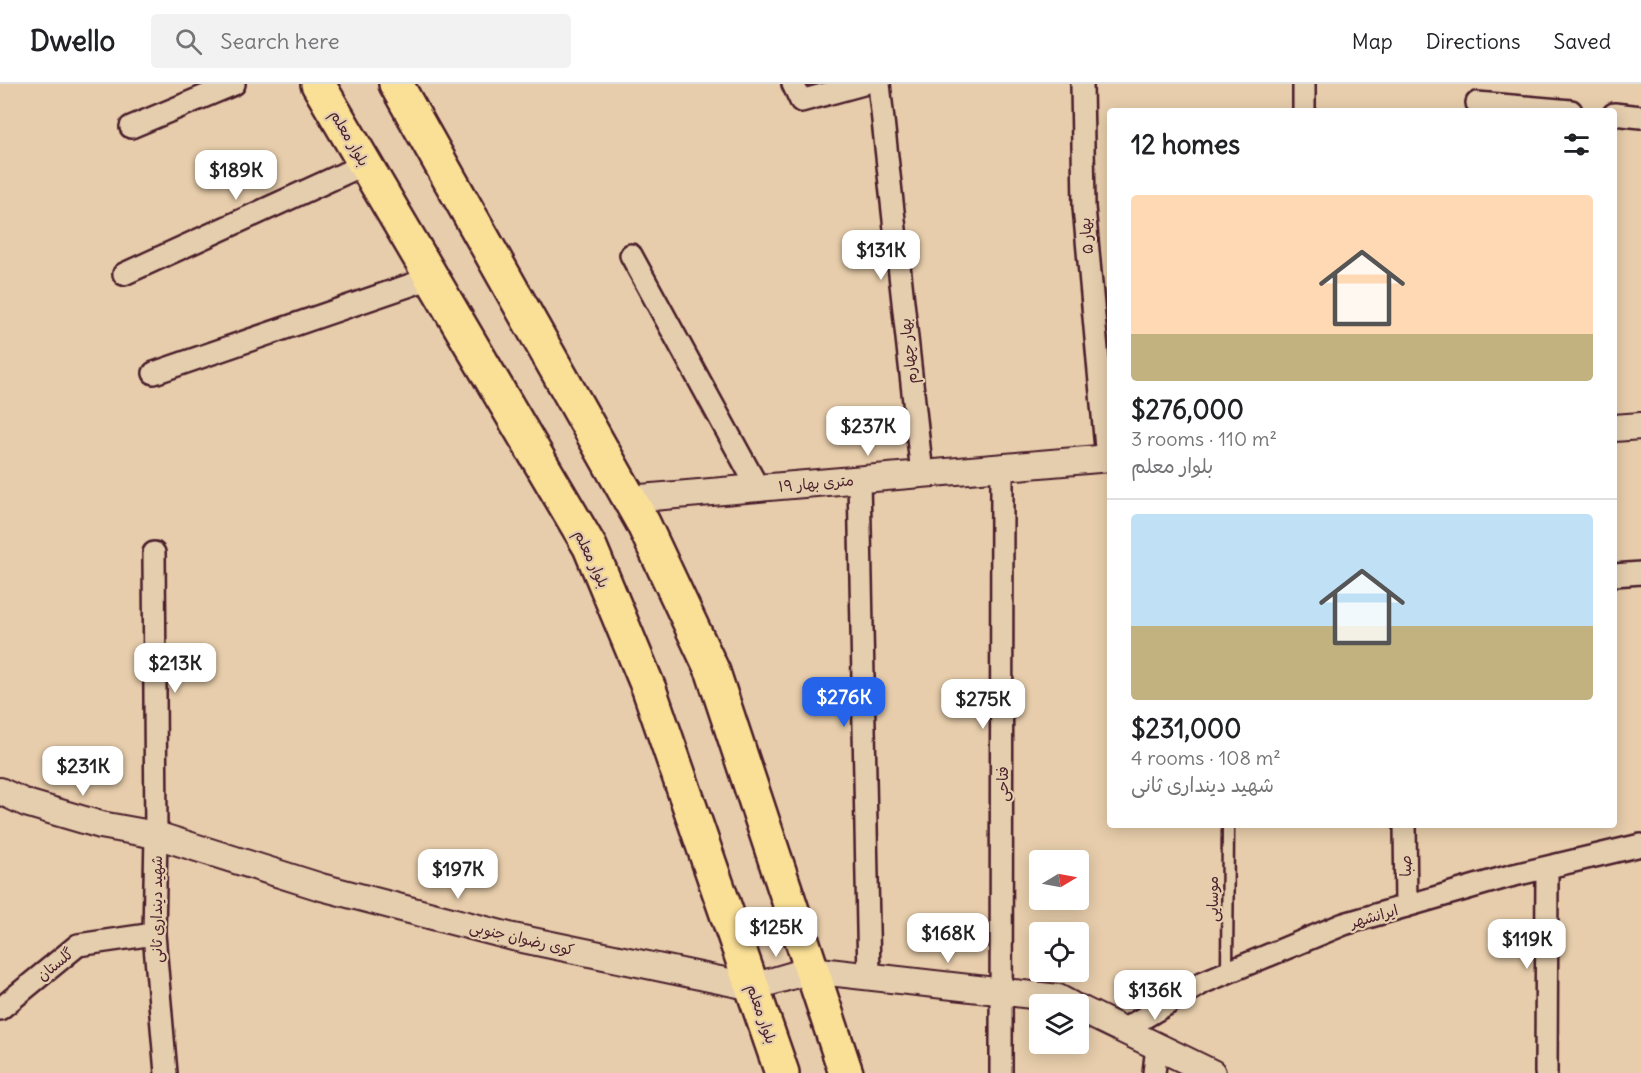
<!DOCTYPE html>
<meta charset="utf-8">
<style>
body{margin:0;font-family:Delius,"Playpen Sans Arabic",sans-serif;background:#f2f2f2;color:#202124;height:100vh;display:flex;flex-direction:column;font-size:22px;white-space:nowrap}
*{box-sizing:border-box;margin:0}
p{font-size:20px;color:#757577}
.icon{flex:none;width:33px;height:33px;fill:none;stroke:currentColor;stroke-width:2;stroke-linecap:round;stroke-linejoin:round}
.map{position:relative;flex:1;overflow:hidden}
.side{position:absolute;left:1107px;top:24px;width:510px;height:720px;display:flex;flex-direction:column;background:#fff;border-radius:6px;box-shadow:0 3px 15px #0003}
.side>*{flex:none}
.needle{width:39px;rotate:80deg}
.tools{position:absolute;left:1029px;top:766px;display:grid;gap:12px}
.tools a{display:grid;place-items:center;width:60px;height:60px;border-radius:6px;background:#fff;box-shadow:0 3px 15px #0003;font-size:30px}
.price{position:absolute;translate:-50% -51px;padding:0 14px;border-radius:12px;background:#fff;color:#222;font-size:20px;line-height:39px;filter:drop-shadow(0 2px 3px #0008)}
.price::after{content:'';position:absolute;left:50%;top:36px;width:18px;height:14px;margin-left:-9px;background:inherit;clip-path:polygon(0 0,100% 0,50% 100%)}
.price.selected{background:#2563eb;color:#fff}
ul{padding:0;list-style:none}
li{display:grid;align-content:center;gap:12px;height:318px;padding:0 24px}
li+li{border-top:2px solid #e0e0e0}
li span{display:grid;place-items:center;height:186px;border-radius:6px;color:#555}
li>.icon{margin-inline-start:auto}
span .icon{width:108px;height:108px;fill:#fffc;stroke-width:1}
li b{font-size:26px}
h2{display:flex;justify-content:space-between;align-items:center;height:72px;padding:0 24px;font-size:26px}
header{display:flex;align-items:center;gap:36px;box-sizing:border-box;height:84px;padding:0 30px;background:#fff;border-bottom:2px solid #e0e0e0}
header strong{font-size:28px}
nav{display:flex;gap:33px;margin-inline-start:auto;font-size:21px}
.search{width:420px;height:54px;background:#f2f2f2;display:flex;align-items:center;gap:15px;box-sizing:border-box;padding:0 21px;border-radius:6px;color:#757577;font-size:22px}
.map>svg:first-child{display:block}
.lines{fill:none;stroke-linecap:round;stroke-linejoin:round}
.service-casing{stroke:#4a1f2b;stroke-width:15}
.minor-casing{stroke:#4a1f2b;stroke-width:26}
.tertiary-casing{stroke:#4a1f2b;stroke-width:30}
.primary-casing{stroke:#4a1f2b;stroke-width:38}
.service{stroke:#e5ceae;stroke-width:10}
.minor{stroke:#e5ceae;stroke-width:21}
.tertiary{stroke:#e5ceae;stroke-width:26}
.primary{stroke:#fadf96;stroke-width:33}
.labels{text-anchor:middle;dominant-baseline:central;stroke-width:4.5;stroke-linejoin:round;paint-order:stroke}
.street-label{font-size:15px;fill:#4a1f2b;stroke:#e5ceae}
</style>
<header>
<strong>Dwello</strong>
<div class="search"><svg class="icon" aria-label="search" viewBox="0 0 24 24"><circle cx="10" cy="10" r="6"/><path d="M15 15l6 6"/></svg>Search here</div>
<nav><a>Map</a><a>Directions</a><a>Saved</a></nav>
</header>
<div class="map">
<svg width="1641" height="989" viewBox="0 0 1641 989">
<rect width="100%" height="100%" fill="#e7cdab"/>
<filter id="ink" filterUnits="userSpaceOnUse"><feTurbulence type="fractalNoise" baseFrequency=".0167" numOctaves="2"/><feDisplacementMap in="SourceGraphic" scale="12" xChannelSelector="R" yChannelSelector="G"/><feConvolveMatrix kernelMatrix="1 2 1 2 8 2 1 2 1" color-interpolation-filters="sRGB"/></filter>
<g filter="url(#ink)">
<g class="lines">
<g class="service-casing">
<polyline id="service" points="1227,888 1228,741"/>
</g>
<g class="minor-casing">
<g id="minor">
<polyline points="793,0 801,17 863,0"/>
<polyline points="879,0 922,390"/>
<polyline points="1082,0 1084,123 1107,375"/>
<polyline points="1477,19 1571,27"/>
<polyline points="1304,27 1304,0"/>
<polyline points="1614,30 1641,33"/>
<polyline points="131,43 234,0"/>
<polyline points="631,171 758,404"/>
<polyline points="124,190 365,80"/>
<polyline points="154,289 431,194"/>
<polyline points="859,395 869,893"/>
<polyline points="154,469 156,751 154,850 166,989"/>
<polyline points="1614,491 1641,489"/>
<polyline points="1405,741 1406,822"/>
<polyline points="0,925 78,861 154,850"/>
<polyline points="1123,946 1204,898 1344,840 1510,792 1641,761"/>
<polyline points="1001,989 1002,384"/>
<polyline points="1154,989 1157,962"/>
<polyline points="1546,989 1547,784"/>
</g>
</g>
<g class="tertiary-casing">
<g id="tertiary">
<polyline points="1614,344 1641,342"/>
<polyline points="629,415 1110,374"/>
<polyline points="0,707 26,719 101,741 156,751 321,803 513,853 753,903 811,886 1058,914 1071,921"/>
<polyline points="1078,924 1212,989"/>
</g>
</g>
<g class="primary-casing">
<g id="primary">
<polyline points="318,0 590,463 649,605 782,989"/>
<polyline points="396,0 643,439 713,588 846,989"/>
</g>
</g>
<use href="#service" class="service"/>
<use href="#minor" class="minor"/>
<use href="#tertiary" class="tertiary"/>
<use href="#primary" class="primary"/>
</g>
</g>
<g class="labels">
<g class="street-label">
<text transform="translate(350 54) rotate(60)">بلوار معلم</text>
<text transform="translate(1086 152) rotate(-95)">بهار ۵</text>
<text transform="translate(908 267) rotate(-96)">بهار چهارم</text>
<text transform="translate(816 399) rotate(-5)">۱۹ متری بهار</text>
<text transform="translate(592 475) rotate(65)">بلوار معلم</text>
<text transform="translate(1002 700) rotate(-90)">فتاحی</text>
<text transform="translate(1405 782) rotate(-90)">صبا</text>
<text transform="translate(1212 815) rotate(-90)">موسایی</text>
<text transform="translate(156 825) rotate(-90)">شهید دینداری ثانی</text>
<text transform="translate(1374 832) rotate(-16)">ایرانشهر</text>
<text transform="translate(522 854) rotate(13)">کوی رضوان جنوبی</text>
<text transform="translate(55 880) rotate(-39)">گلستان</text>
<text transform="translate(762 930) rotate(71)">بلوار معلم</text>
</g>
</g>
</svg>
<div class="tools">
<a><svg class="needle" viewBox="-14 -14 28 28"><path d="M0-13l5 13h-10z" fill="#e53935"/><path d="M0 13l5-13h-10z" fill="#757577"/></svg></a>
<a><svg class="icon" aria-label="locate" viewBox="0 0 24 24"><circle cx="12" cy="12" r="6"/><path d="M12 2v4M12 18v4M2 12h4M18 12h4"/></svg></a>
<a><svg class="icon" aria-label="layers" viewBox="0 0 24 24"><path d="M12 4l9 5-9 5-9-5zM3 14l9 5 9-5"/></svg></a>
</div>
<b class="price" style="left:236px;top:117px">$189K</b>
<b class="price" style="left:881px;top:197px">$131K</b>
<b class="price" style="left:868px;top:373px">$237K</b>
<b class="price" style="left:175px;top:610px">$213K</b>
<b class="price selected" style="left:844px;top:644px">$276K</b>
<b class="price" style="left:983px;top:646px">$275K</b>
<b class="price" style="left:83px;top:713px">$231K</b>
<b class="price" style="left:458px;top:816px">$197K</b>
<b class="price" style="left:776px;top:874px">$125K</b>
<b class="price" style="left:948px;top:880px">$168K</b>
<b class="price" style="left:1527px;top:886px">$119K</b>
<b class="price" style="left:1155px;top:937px">$136K</b>
<section class="side">
<h2>12 homes<svg class="icon" aria-label="filters" viewBox="0 0 24 24"><path d="M4 7h16M4 17h16"/><circle cx="9" cy="7" r="2"/><circle cx="15" cy="17" r="2"/></svg></h2>
<ul>
<li><span style="background:linear-gradient(#ffd9b3 75%,#c2b280 0)"><svg class="icon" aria-label="home" viewBox="0 0 24 24"><path d="M3 11l9-7 9 7M6 9v11h12V9"/></svg></span><div><b>$276,000</b><p>3 rooms · 110 m²</p><p>بلوار معلم</p></div></li>
<li><span style="background:linear-gradient(#bfe0f5 60%,#c2b280 0)"><svg class="icon" aria-label="home" viewBox="0 0 24 24"><path d="M3 11l9-7 9 7M6 9v11h12V9"/></svg></span><div><b>$231,000</b><p>4 rooms · 108 m²</p><p>شهید دینداری ثانی</p></div></li>
</ul>
</section>
</div>
